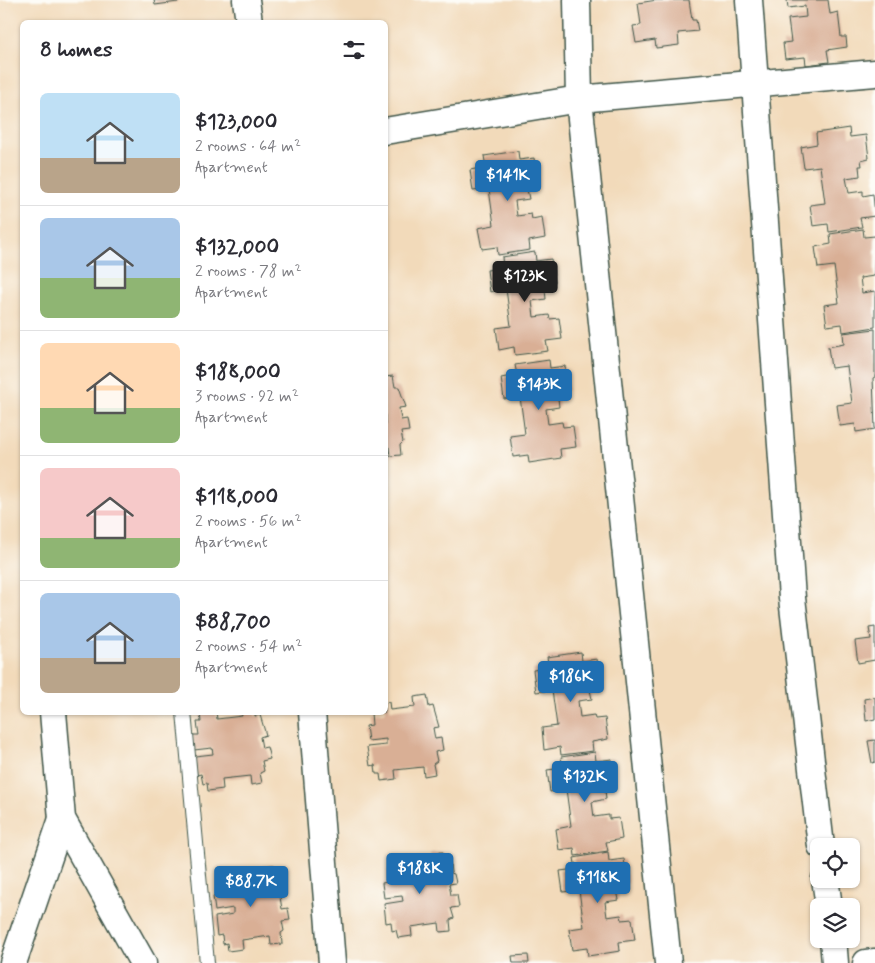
<!DOCTYPE html>
<meta charset="utf-8">
<style>
body{margin:0;font-family:Mynerve,sans-serif;background:#f7f7f7;color:#2b2b33;height:100vh;display:flex;flex-direction:column;font-size:19px;white-space:nowrap}
*{box-sizing:border-box;margin:0}
p{font-size:16px;color:#7c7c81}
.icon{flex:none;width:28px;height:28px;fill:none;stroke:currentColor;stroke-width:2;stroke-linecap:round;stroke-linejoin:round}
.map{position:relative;flex:1;overflow:hidden}
.details{position:absolute;left:20px;top:20px;width:368px;height:695px;display:flex;flex-direction:column;background:#fff;border-radius:8px;box-shadow:0 1px 4px #0004}
.details>*{flex:none}
.buttons{position:absolute;left:810px;top:838px;display:grid;gap:10px}
.buttons a{display:grid;place-items:center;width:50px;height:50px;border-radius:8px;background:#fff;box-shadow:0 1px 4px #0004;font-size:25px}
.price{position:absolute;translate:-50% -42px;padding:0 11px;border-radius:5px;background:#1f6fb2;color:#fff;font-size:16px;line-height:32px;filter:drop-shadow(0 1px 2px #0008)}
.price::after{content:'';position:absolute;left:50%;top:30px;width:15px;height:11px;margin-left:-8px;background:inherit;clip-path:polygon(0 0,100% 0,50% 100%)}
.price.active{background:#222;color:#fff}
ul{padding:0;list-style:none}
li{display:flex;align-items:center;gap:15px;height:125px;padding:0 20px}
li+li{border-top:1px solid #e1e1e2}
li span{display:grid;place-items:center;flex:none;width:140px;height:100px;border-radius:8px;color:#555}
li>.icon{margin-inline-start:auto}
span .icon{width:60px;height:60px;fill:#fffc;stroke-width:1}
li b{font-size:21px}
h2{display:flex;justify-content:space-between;align-items:center;height:60px;padding:0 20px;font-size:21px}
.map>svg:first-child{display:block}
.building{fill:#d9af95}
.lines{fill:none;stroke-linecap:round;stroke-linejoin:round}
.lane-casing{stroke:#3f5548;stroke-width:16}
.street-casing{stroke:#3f5548;stroke-width:29}
.lane{stroke:#fff;stroke-width:14}
.street{stroke:#fff;stroke-width:26}
</style>
<div class="map">
<svg width="875" height="963" viewBox="0 0 875 963">
<rect width="100%" height="100%" fill="#fdfcf7"/>
<filter id="ink" filterUnits="userSpaceOnUse"><feTurbulence type="fractalNoise" baseFrequency=".02" numOctaves="2"/><feDisplacementMap in="SourceGraphic" scale="10" xChannelSelector="R" yChannelSelector="G"/><feConvolveMatrix kernelMatrix="1 2 1 2 8 2 1 2 1" color-interpolation-filters="sRGB"/></filter>
<filter id="wash" filterUnits="userSpaceOnUse"><feTurbulence type="fractalNoise" baseFrequency=".0096" numOctaves="4" result="noise"/><feDisplacementMap in="SourceGraphic" scale="20" xChannelSelector="R" yChannelSelector="G"/><feGaussianBlur stdDeviation="1.12" result="paint"/><feColorMatrix in="noise" values="0 0 0 0 0 0 0 0 0 0 0 0 0 0 0 0 0 1.4 0 .05"/><feComposite in="paint" operator="in"/></filter>
<g filter="url(#wash)">
<rect width="100%" height="100%" fill="#f2daba"/>
<g id="blocks">
<g class="building">
<polygon points="154,0 178,0 178,2 155,5"/>
<polygon points="657,0 689,0 692,20 696,20 698,31 678,33 679,45 656,48 655,40 636,43 633,26 641,25 638,3"/>
<polygon points="787,0 828,0 830,14 838,12 841,37 846,37 847,47 827,50 829,62 806,65 805,57 785,59 783,43 791,42 788,19 806,17 805,6 788,8"/>
<polygon points="849,128 850,137 866,135 869,158 861,160 862,166 859,166 860,176 846,178 849,193 863,191 863,196 873,194 875,216 860,218 862,227 829,232 828,224 813,226 810,205 825,203 820,166 804,168 801,147 817,144 816,133"/>
<polygon points="518,151 519,160 534,158 537,181 530,183 531,189 527,189 529,199 515,201 517,216 531,214 532,219 542,217 545,238 529,241 530,250 498,255 497,247 482,249 478,228 494,225 489,189 473,191 470,170 486,167 484,156"/>
<polygon points="863,229 864,237 875,236 874,276 860,278 862,293 875,291 875,327 843,332 842,324 827,326 824,305 839,303 834,266 818,268 815,247 831,244 830,234"/>
<polygon points="535,252 536,261 551,259 555,282 548,283 548,289 545,290 546,299 532,301 534,317 549,315 550,319 559,318 562,339 546,341 548,351 515,355 514,347 499,350 496,328 511,326 506,289 490,292 487,270 503,268 502,257"/>
<polygon points="875,329 875,377 873,378 875,429 856,432 855,424 840,426 837,405 852,403 847,366 831,368 828,347 844,344 843,333"/>
<polygon points="549,360 550,368 565,366 568,390 561,391 562,397 558,398 559,407 546,409 548,424 562,422 563,427 573,426 576,447 560,449 561,458 529,463 528,455 513,457 510,436 525,434 520,397 504,399 501,378 517,375 515,365"/>
<polygon points="393,376 395,387 399,387 406,407 399,408 401,420 407,419 409,431 401,432 403,442 400,445 401,455 390,456 389,447 385,448 385,377"/>
<polygon points="875,627 875,660 858,663 855,641 871,639 869,628"/>
<polygon points="581,652 582,661 597,659 600,682 593,683 594,689 590,690 592,699 578,701 580,717 594,715 595,719 605,718 608,739 592,742 593,751 561,755 560,747 544,750 542,728 557,726 552,690 536,692 533,670 549,668 547,657"/>
<polygon points="427,695 429,707 433,706 439,727 433,728 435,739 441,738 443,750 435,752 437,761 433,764 435,774 424,776 423,767 395,770 396,779 381,781 380,774 376,774 375,765 370,766 367,747 386,745 386,739 368,741 366,726 372,725 371,713 385,712 385,703 389,702 390,710 415,707 414,697"/>
<polygon points="875,697 875,719 866,721 864,699"/>
<polygon points="216,712 217,719 242,716 241,712 255,712 255,716 260,715 266,735 260,737 262,748 267,747 270,759 262,761 264,771 260,773 262,783 251,785 250,776 222,779 223,789 208,791 207,783 203,784 201,774 197,775 195,756 213,754 212,748 194,750 193,735 199,735 197,722 201,722 200,713"/>
<polygon points="875,740 875,762 872,763 868,741"/>
<polygon points="595,752 596,761 612,759 615,782 607,783 608,789 605,790 606,799 592,802 594,817 609,815 609,819 619,818 622,839 606,842 608,851 575,856 574,848 559,850 556,829 571,826 566,789 550,792 547,770 563,768 561,757"/>
<polygon points="443,852 445,863 450,863 451,873 454,874 456,883 449,884 451,895 457,895 459,907 451,908 454,918 450,920 451,931 440,932 439,923 411,927 412,936 398,938 396,930 392,931 391,922 386,923 384,904 403,901 402,896 384,898 382,883 388,882 387,870 391,869 390,860 406,859 406,866 431,863 430,853"/>
<polygon points="608,852 609,861 624,859 628,883 620,884 621,890 617,890 619,900 605,902 607,917 621,915 622,920 632,919 635,940 619,942 620,951 588,956 587,948 572,950 569,929 584,927 579,890 563,892 560,871 576,869 574,858"/>
<polygon points="274,865 275,876 280,876 286,896 280,897 282,909 288,908 290,920 282,921 284,931 281,933 282,944 271,945 270,936 242,940 243,949 228,951 227,943 223,944 222,935 217,936 215,917 233,914 233,908 215,911 213,896 219,895 218,883 222,882 221,873 236,872 237,879 262,876 261,866"/>
<polygon points="528,955 529,963 513,963 512,956"/>
</g>
</g>
</g>
<g filter="url(#ink)">
<use href="#blocks" fill-opacity="0" stroke="#3f5548" stroke-width="1"/>
<g class="lines">
<g class="lane-casing">
<polyline id="lane" points="184,712 207,963"/>
</g>
<g class="street-casing">
<g id="street">
<polyline points="246,0 249,22"/>
<polyline points="577,0 579,99 668,963"/>
<polyline points="749,0 792,598 821,846"/>
<polyline points="385,131 579,99 875,73"/>
<polyline points="53,712 62,819 143,963"/>
<polyline points="312,712 332,963"/>
<polyline points="825,879 829,906"/>
<polyline points="833,939 835,963"/>
<polyline points="13,963 62,819"/>
<polyline points="866,963 875,962"/>
</g>
</g>
<use href="#lane" class="lane"/>
<use href="#street" class="street"/>
</g>
</g>
</svg>
<div class="buttons">
<a><svg class="icon" aria-label="locate" viewBox="0 0 24 24"><circle cx="12" cy="12" r="6"/><path d="M12 2v4M12 18v4M2 12h4M18 12h4"/></svg></a>
<a><svg class="icon" aria-label="layers" viewBox="0 0 24 24"><path d="M12 4l9 5-9 5-9-5zM3 14l9 5 9-5"/></svg></a>
</div>
<b class="price" style="left:508px;top:202px">$141K</b>
<b class="price active" style="left:525px;top:303px">$123K</b>
<b class="price" style="left:539px;top:411px">$143K</b>
<b class="price" style="left:571px;top:703px">$186K</b>
<b class="price" style="left:585px;top:803px">$132K</b>
<b class="price" style="left:420px;top:895px">$188K</b>
<b class="price" style="left:598px;top:904px">$118K</b>
<b class="price" style="left:251px;top:908px">$88.7K</b>
<section class="details">
<h2>8 homes<svg class="icon" aria-label="filters" viewBox="0 0 24 24"><path d="M4 7h16M4 17h16"/><circle cx="9" cy="7" r="2"/><circle cx="15" cy="17" r="2"/></svg></h2>
<ul>
<li><span style="background:linear-gradient(#bfe0f5 65%,#b9a48a 0)"><svg class="icon" aria-label="home" viewBox="0 0 24 24"><path d="M3 11l9-7 9 7M6 9v11h12V9"/></svg></span><div><b>$123,000</b><p>2 rooms · 64 m²</p><p>Apartment</p></div></li>
<li><span style="background:linear-gradient(#a9c7e8 60%,#8fb573 0)"><svg class="icon" aria-label="home" viewBox="0 0 24 24"><path d="M3 11l9-7 9 7M6 9v11h12V9"/></svg></span><div><b>$132,000</b><p>2 rooms · 78 m²</p><p>Apartment</p></div></li>
<li><span style="background:linear-gradient(#ffd9b3 65%,#8fb573 0)"><svg class="icon" aria-label="home" viewBox="0 0 24 24"><path d="M3 11l9-7 9 7M6 9v11h12V9"/></svg></span><div><b>$188,000</b><p>3 rooms · 92 m²</p><p>Apartment</p></div></li>
<li><span style="background:linear-gradient(#f6c9c9 70%,#8fb573 0)"><svg class="icon" aria-label="home" viewBox="0 0 24 24"><path d="M3 11l9-7 9 7M6 9v11h12V9"/></svg></span><div><b>$118,000</b><p>2 rooms · 56 m²</p><p>Apartment</p></div></li>
<li><span style="background:linear-gradient(#a9c7e8 65%,#b9a48a 0)"><svg class="icon" aria-label="home" viewBox="0 0 24 24"><path d="M3 11l9-7 9 7M6 9v11h12V9"/></svg></span><div><b>$88,700</b><p>2 rooms · 54 m²</p><p>Apartment</p></div></li>
</ul>
</section>
</div>
